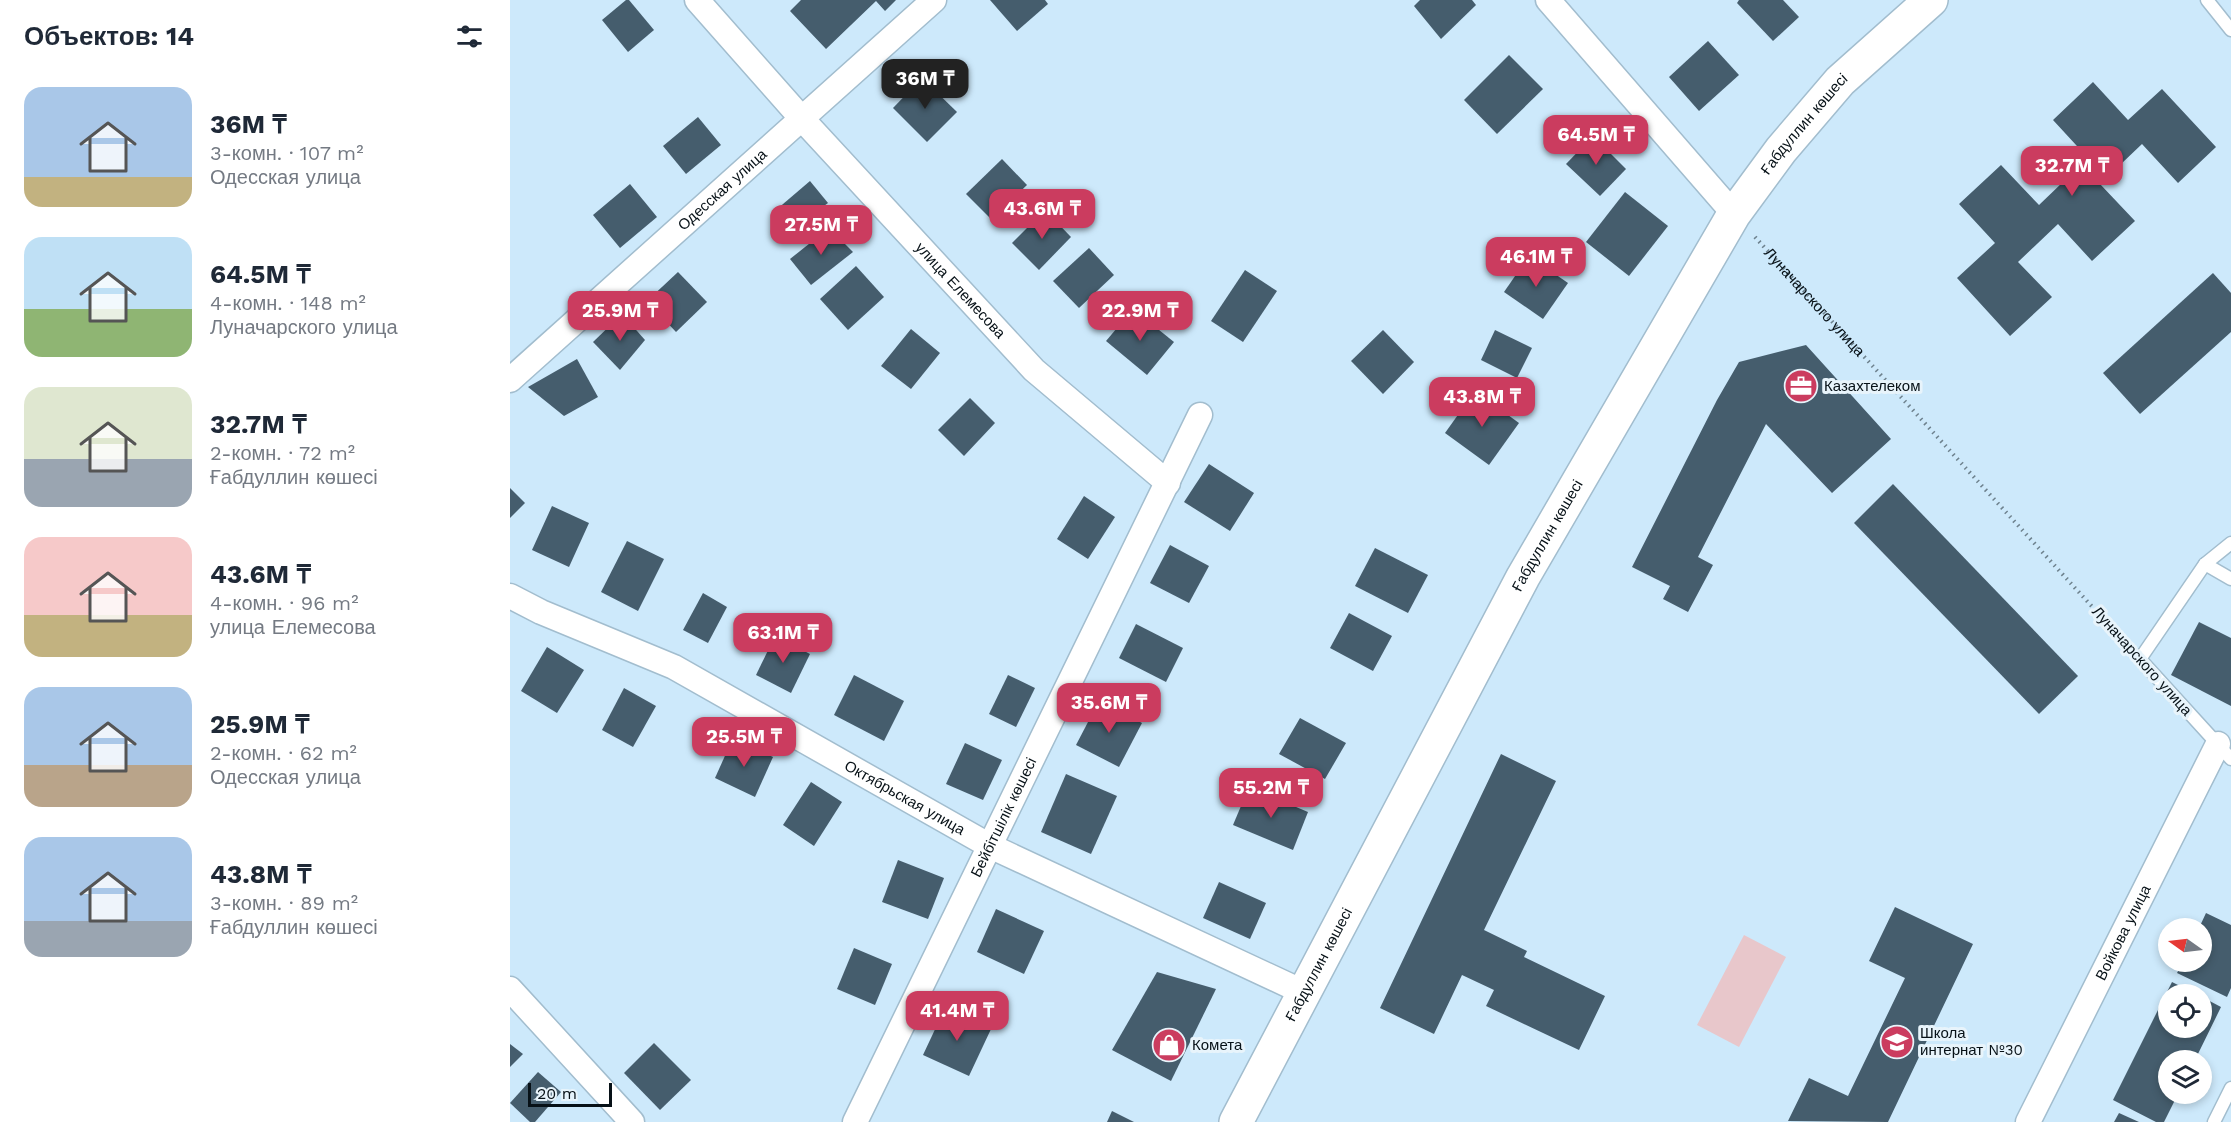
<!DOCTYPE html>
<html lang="ru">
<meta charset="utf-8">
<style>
body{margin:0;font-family:"Work Sans",sans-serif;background:#f6f6f7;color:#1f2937;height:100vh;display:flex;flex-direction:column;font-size:22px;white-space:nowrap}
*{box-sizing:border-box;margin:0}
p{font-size:20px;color:#747a83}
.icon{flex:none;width:33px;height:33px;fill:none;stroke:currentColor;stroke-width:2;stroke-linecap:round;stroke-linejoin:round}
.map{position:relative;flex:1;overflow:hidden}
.panel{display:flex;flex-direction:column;background:#fff;width:510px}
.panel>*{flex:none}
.needle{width:39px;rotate:284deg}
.tools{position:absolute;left:1648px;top:918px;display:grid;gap:12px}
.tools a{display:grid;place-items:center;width:54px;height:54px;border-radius:50%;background:#fff;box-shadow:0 3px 9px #0003;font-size:30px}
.scale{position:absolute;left:18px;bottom:15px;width:84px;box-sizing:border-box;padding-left:6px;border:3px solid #071117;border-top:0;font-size:16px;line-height:21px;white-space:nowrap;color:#071117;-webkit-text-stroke:4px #e8f4fb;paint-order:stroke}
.price{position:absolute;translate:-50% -51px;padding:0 14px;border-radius:12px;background:#cb3c5f;color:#fff;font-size:20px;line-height:39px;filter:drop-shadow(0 2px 3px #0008)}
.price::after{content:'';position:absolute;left:50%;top:36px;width:18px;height:14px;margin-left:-9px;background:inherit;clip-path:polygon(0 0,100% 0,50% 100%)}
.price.selected{background:#222;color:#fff}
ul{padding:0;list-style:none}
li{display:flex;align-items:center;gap:18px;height:150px;padding:0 24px}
li span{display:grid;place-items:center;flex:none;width:168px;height:120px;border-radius:18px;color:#555}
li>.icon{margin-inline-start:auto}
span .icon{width:72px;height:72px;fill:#fffc;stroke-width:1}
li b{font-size:26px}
h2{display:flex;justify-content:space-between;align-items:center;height:72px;padding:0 24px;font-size:26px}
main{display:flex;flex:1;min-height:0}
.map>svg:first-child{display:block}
.green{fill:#e8c7cb}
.building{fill:#455d6d}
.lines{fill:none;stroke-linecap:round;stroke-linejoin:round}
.lane-casing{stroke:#a2bdce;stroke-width:15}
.street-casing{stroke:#a2bdce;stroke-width:27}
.secondary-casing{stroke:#a2bdce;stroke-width:36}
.path{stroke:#6e828e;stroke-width:4;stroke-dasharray:1.5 4.5;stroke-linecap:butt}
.lane{stroke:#fff;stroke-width:12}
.street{stroke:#fff;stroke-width:24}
.secondary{stroke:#fff;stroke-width:33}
.labels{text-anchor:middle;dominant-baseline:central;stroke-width:6;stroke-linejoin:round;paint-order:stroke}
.street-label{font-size:15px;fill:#071117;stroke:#e8f4fb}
.poi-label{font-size:15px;fill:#071117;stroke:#e8f4fb;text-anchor:start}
</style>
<main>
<section class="panel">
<h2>Объектов: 14<svg class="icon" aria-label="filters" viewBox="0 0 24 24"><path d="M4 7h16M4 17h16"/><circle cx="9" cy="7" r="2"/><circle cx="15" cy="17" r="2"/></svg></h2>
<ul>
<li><span style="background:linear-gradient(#a9c7e8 75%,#c2b280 0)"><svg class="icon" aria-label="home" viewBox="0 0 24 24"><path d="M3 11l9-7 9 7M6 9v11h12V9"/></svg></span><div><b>36M ₸</b><p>3-комн. · 107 m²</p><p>Одесская улица</p></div></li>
<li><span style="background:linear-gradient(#bfe0f5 60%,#8fb573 0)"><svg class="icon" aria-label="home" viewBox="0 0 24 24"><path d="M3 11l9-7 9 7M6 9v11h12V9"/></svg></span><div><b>64.5M ₸</b><p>4-комн. · 148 m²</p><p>Луначарского улица</p></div></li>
<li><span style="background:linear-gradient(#dfe7d0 60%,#9aa5b1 0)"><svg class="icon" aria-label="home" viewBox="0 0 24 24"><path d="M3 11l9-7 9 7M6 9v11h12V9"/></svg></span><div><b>32.7M ₸</b><p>2-комн. · 72 m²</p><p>Ғабдуллин көшесі</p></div></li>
<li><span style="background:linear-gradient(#f6c9c9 65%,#c2b280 0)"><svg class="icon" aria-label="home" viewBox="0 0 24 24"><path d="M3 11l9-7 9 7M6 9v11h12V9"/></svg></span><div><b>43.6M ₸</b><p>4-комн. · 96 m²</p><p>улица Елемесова</p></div></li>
<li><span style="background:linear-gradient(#a9c7e8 65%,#b9a48a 0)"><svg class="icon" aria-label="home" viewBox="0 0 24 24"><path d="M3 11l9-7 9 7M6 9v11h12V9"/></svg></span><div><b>25.9M ₸</b><p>2-комн. · 62 m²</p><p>Одесская улица</p></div></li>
<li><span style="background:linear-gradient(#a9c7e8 70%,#9aa5b1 0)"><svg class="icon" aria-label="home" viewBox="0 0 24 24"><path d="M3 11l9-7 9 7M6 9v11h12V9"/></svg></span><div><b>43.8M ₸</b><p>3-комн. · 89 m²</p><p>Ғабдуллин көшесі</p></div></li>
</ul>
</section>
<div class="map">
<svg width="1721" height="1122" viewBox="0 0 1721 1122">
<rect width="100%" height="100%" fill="#cde9fb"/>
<polygon class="green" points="1234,935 1276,957 1229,1047 1187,1025"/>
<g class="building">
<polygon points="116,0 119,0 144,30 118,52 92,20"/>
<polygon points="291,0 386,0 375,11 366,1 316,49 280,11"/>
<polygon points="480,0 535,0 538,4 507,31"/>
<polygon points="910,0 962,0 966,5 931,39 904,6"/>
<polygon points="1229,0 1273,0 1289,17 1263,41 1227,3"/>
<polygon points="1198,41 1229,75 1189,111 1159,77"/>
<polygon points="999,55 1033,89 987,134 954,100"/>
<polygon points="412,78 447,112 417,142 383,108"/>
<polygon points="1583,82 1618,120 1652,89 1706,147 1668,183 1632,144 1590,184 1625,221 1582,261 1548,224 1508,262 1542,297 1500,336 1447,278 1485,243 1449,204 1491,165 1529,205 1578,158 1543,120"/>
<polygon points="188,117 211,145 176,174 153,146"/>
<polygon points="1083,136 1116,169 1090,196 1056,164"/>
<polygon points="492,159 517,185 481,219 456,194"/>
<polygon points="300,181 318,203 284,228 266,210"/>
<polygon points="120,184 147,217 110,248 83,215"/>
<polygon points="1115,192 1158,226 1119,276 1076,242"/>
<polygon points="535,210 561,237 529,270 502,243"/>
<polygon points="319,228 343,252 301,285 280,259"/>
<polygon points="579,248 604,275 569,308 543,281"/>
<polygon points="1019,256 1058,283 1033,319 994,292"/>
<polygon points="346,266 374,297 338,330 310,299"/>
<polygon points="735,270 767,291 733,342 701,321"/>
<polygon points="168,272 197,302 166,332 137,301"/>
<polygon points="1703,273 1721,293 1721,332 1630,414 1593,373"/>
<polygon points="623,309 664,342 637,375 596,341"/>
<polygon points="112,314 135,340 110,370 83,342"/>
<polygon points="401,329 430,353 401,389 371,366"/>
<polygon points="873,330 904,362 873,394 841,361"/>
<polygon points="985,330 1022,348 1007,378 971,360"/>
<polygon points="1296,345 1381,439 1322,493 1256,424 1188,557 1203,565 1178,612 1153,599 1160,586 1122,567 1207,400 1229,362"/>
<polygon points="67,359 88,397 54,416 18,387"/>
<polygon points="965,391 1009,423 979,465 935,433"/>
<polygon points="460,398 485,423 454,456 428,430"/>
<polygon points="699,464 744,493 720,531 674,502"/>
<polygon points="1383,484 1568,676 1529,714 1344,523"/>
<polygon points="0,488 15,503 0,518"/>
<polygon points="574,496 605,517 578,559 547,539"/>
<polygon points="42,506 79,523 59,567 22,550"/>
<polygon points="117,541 154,559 128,611 91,592"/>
<polygon points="660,545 699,566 679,603 640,583"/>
<polygon points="865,548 918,575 898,613 845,586"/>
<polygon points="193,593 217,607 198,643 173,630"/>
<polygon points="839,613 882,636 863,671 820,648"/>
<polygon points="1689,622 1721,638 1721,706 1661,675"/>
<polygon points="626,624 673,648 656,682 609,658"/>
<polygon points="265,636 300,654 281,693 246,675"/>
<polygon points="37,647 74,670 47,713 11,691"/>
<polygon points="344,675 394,701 374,741 324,715"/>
<polygon points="498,675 525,688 506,727 479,714"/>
<polygon points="114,688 146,706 123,747 92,730"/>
<polygon points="589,701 632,723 609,767 566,745"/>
<polygon points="790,718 836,743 815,779 769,754"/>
<polygon points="223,738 263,757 245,797 205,778"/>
<polygon points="455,743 492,760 473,800 436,784"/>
<polygon points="991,754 1046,781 974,930 1017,951 1014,957 1095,996 1069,1050 976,1006 984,990 952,975 924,1034 870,1008"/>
<polygon points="556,774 607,796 581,854 531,832"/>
<polygon points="301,782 332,802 304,846 273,825"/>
<polygon points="739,787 798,812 783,850 723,825"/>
<polygon points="388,860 434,878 418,919 372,902"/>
<polygon points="709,882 756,903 740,939 693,918"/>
<polygon points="1385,907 1463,944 1378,1122 1278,1121 1299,1078 1338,1096 1395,978 1359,961"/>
<polygon points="486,909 534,931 514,974 467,952"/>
<polygon points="1696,913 1721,925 1721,988 1717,997 1667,973 1673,962 1692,962 1692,928 1689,928"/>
<polygon points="344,948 382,964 365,1005 327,989"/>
<polygon points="647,972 706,989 661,1081 602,1050"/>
<polygon points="1662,982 1686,994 1659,994 1659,1028 1692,1028 1692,997 1711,1007 1685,1060 1659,1060 1659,1094 1668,1094 1654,1122 1646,1122 1603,1100"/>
<polygon points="435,1008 481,1029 459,1076 413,1055"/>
<polygon points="144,1043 181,1080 150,1110 114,1073"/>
<polygon points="0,1044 13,1054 0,1067"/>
<polygon points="28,1072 51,1092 25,1122 20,1122 0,1103"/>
<polygon points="602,1111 624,1122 597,1122"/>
<polygon points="1609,1113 1629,1122 1604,1122"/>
</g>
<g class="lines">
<g class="lane-casing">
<g id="lane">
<polyline points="1697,0 1721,30"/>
<polyline points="1721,543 1695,564 1630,659 1721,759"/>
<polyline points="1695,564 1721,579"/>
<polyline points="1704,1122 1721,1088"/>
</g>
</g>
<g class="street-casing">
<g id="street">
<path id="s2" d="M187 0 293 120 524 370 658 483"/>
<polyline points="1038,0 1224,214"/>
<path id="s3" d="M0 380 424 0"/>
<path id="s4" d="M0 596 31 612 164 667 480 846 793 992"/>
<polyline points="0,989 122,1122"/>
<path id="s5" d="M345 1122 690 415"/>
<path id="s6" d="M1518 1122 1708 744"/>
</g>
</g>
<g class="secondary-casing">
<g id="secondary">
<path id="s7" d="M726 1122 1013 577 1224 214 1271 150 1330 81 1421 0"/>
</g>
</g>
<path class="path" id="s1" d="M1245 237 1618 646"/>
<use href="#lane" class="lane"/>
<use href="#street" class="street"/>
<use href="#secondary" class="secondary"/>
</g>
<defs>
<g id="office-disc" transform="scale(1.725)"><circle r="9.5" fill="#cb3c5f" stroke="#e8f4fb"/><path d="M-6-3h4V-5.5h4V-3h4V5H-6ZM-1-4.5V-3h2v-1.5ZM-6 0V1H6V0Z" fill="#fff"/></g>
<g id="school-disc" transform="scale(1.725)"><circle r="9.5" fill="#cb3c5f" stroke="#e8f4fb"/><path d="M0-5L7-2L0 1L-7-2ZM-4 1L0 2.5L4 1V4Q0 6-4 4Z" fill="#fff"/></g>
<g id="shop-disc" transform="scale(1.725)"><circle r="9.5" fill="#cb3c5f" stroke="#e8f4fb"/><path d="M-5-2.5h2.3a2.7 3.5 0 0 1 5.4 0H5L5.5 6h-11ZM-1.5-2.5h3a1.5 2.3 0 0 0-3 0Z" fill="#fff"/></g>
</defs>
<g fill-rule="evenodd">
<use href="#office-disc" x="1291" y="386"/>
<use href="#school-disc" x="1387" y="1042"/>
<use href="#shop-disc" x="659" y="1045"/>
</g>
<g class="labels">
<g class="street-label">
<text stroke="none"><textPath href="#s7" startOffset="1150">Ғабдуллин көшесі</textPath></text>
<text stroke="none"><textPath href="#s3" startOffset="285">Одесская улица</textPath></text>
<text stroke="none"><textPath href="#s2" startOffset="392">улица Елемесова</textPath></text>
<text stroke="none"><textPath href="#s1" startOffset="88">Луначарского улица</textPath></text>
<text stroke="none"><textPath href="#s7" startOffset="664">Ғабдуллин көшесі</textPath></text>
<text transform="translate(1632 661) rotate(48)">Луначарского улица</text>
<text stroke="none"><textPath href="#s4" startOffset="444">Октябрьская улица</textPath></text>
<text stroke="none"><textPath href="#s5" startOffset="339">Бейбітшілік көшесі</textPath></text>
<text stroke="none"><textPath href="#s6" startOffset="212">Войкова улица</textPath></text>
<text stroke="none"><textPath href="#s7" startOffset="178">Ғабдуллин көшесі</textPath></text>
</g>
<g class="poi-label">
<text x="1314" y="386">Казахтелеком</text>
<text x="1410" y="1033">Школа<tspan x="1410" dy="17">интернат №30</tspan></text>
<text x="682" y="1045">Комета</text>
</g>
</g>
</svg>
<div class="tools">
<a><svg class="needle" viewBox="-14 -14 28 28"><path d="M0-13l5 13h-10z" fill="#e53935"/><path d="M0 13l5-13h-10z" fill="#747a83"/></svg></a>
<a><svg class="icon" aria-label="locate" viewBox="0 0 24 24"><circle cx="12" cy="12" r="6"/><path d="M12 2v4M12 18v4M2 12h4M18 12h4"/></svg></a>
<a><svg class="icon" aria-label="layers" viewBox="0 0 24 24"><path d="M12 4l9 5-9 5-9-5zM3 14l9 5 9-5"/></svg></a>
</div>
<div class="scale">20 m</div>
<b class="price selected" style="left:415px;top:110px">36M ₸</b>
<b class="price" style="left:1086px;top:166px">64.5M ₸</b>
<b class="price" style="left:1562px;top:197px">32.7M ₸</b>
<b class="price" style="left:532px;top:240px">43.6M ₸</b>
<b class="price" style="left:311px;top:256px">27.5M ₸</b>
<b class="price" style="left:1026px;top:288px">46.1M ₸</b>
<b class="price" style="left:110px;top:342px">25.9M ₸</b>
<b class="price" style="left:630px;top:342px">22.9M ₸</b>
<b class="price" style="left:972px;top:428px">43.8M ₸</b>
<b class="price" style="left:273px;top:664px">63.1M ₸</b>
<b class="price" style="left:599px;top:734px">35.6M ₸</b>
<b class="price" style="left:234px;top:768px">25.5M ₸</b>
<b class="price" style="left:761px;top:819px">55.2M ₸</b>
<b class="price" style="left:447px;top:1042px">41.4M ₸</b>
</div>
</main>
